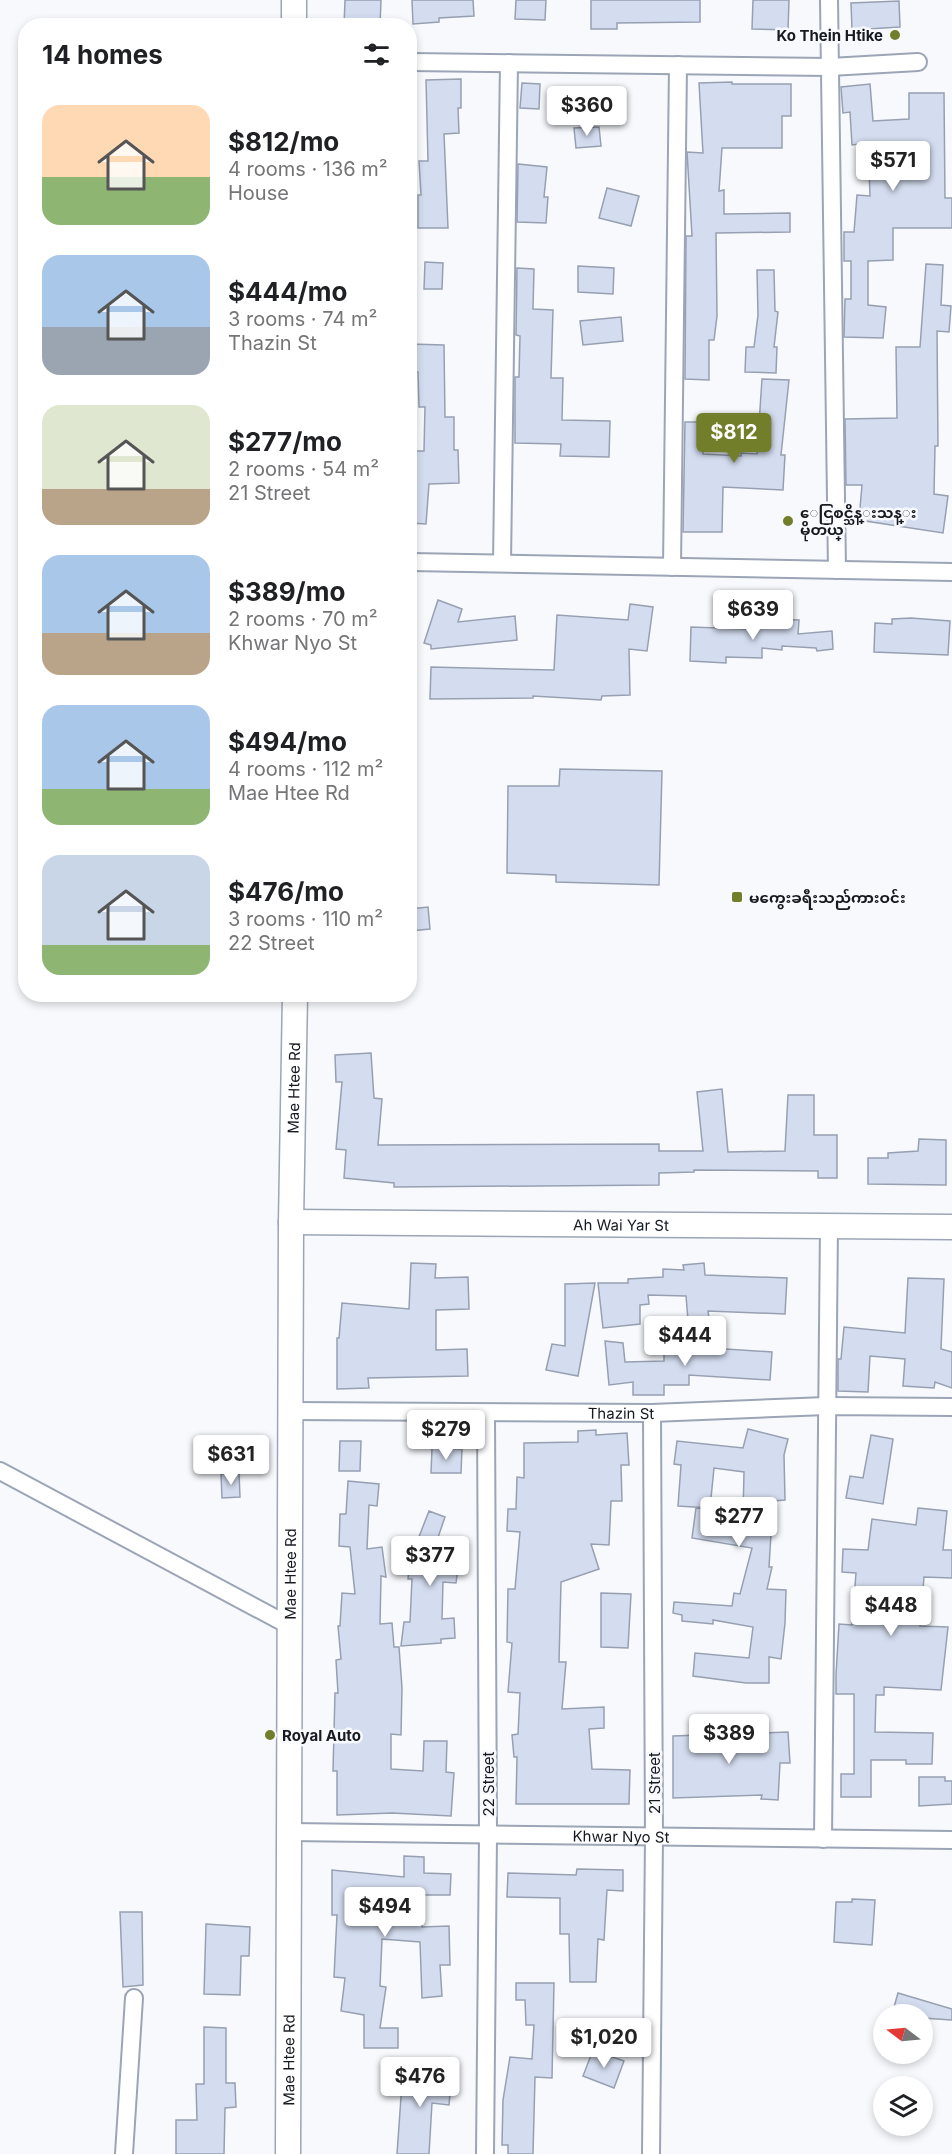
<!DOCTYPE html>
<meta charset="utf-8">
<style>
body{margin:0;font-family:Inter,"Noto Sans Myanmar",sans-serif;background:#f6f6f6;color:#202124;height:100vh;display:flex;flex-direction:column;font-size:22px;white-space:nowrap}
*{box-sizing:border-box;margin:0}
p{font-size:20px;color:#757577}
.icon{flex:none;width:33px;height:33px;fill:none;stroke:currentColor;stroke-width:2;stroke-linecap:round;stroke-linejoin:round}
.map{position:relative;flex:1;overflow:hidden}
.details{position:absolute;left:18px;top:18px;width:399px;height:984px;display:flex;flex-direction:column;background:#fff;border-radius:24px;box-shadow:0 3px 9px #0003}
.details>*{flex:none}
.needle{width:39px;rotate:286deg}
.controls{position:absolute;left:873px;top:2004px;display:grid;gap:12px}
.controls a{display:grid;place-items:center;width:60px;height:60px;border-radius:50%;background:#fff;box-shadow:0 3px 9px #0003;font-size:30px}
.price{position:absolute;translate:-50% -51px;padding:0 14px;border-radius:6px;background:#fff;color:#222;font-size:20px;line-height:39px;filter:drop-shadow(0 2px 3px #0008)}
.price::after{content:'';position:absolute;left:50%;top:36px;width:18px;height:14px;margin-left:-9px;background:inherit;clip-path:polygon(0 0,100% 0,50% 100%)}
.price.selected{background:#737e2a;color:#fff}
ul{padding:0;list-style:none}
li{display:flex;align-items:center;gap:18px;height:150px;padding:0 24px}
li span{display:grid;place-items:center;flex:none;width:168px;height:120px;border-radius:18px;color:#555}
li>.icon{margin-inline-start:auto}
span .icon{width:72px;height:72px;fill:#fffc;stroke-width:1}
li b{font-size:26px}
h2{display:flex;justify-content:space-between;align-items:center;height:72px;padding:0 24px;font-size:26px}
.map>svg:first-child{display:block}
.building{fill:#d4ddf0;stroke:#97a0b1;stroke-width:1.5}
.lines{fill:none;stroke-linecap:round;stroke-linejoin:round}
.street-casing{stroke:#9ca5b6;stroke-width:20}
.secondary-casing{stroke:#9ca5b6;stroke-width:27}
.street{stroke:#fff;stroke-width:16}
.secondary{stroke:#fff;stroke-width:24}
.poi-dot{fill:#737e2a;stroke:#f7f9fd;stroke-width:2}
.labels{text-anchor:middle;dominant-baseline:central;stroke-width:5;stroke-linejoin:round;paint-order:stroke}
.poi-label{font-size:15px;font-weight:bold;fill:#161920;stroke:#f7f9fd;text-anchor:start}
.street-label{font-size:15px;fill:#161920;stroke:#f7f9fd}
</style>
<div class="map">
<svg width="952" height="2154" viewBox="0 0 952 2154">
<rect width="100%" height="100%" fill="#f7f9fd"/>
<g class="building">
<polygon points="345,0 381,0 380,26 344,26"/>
<polygon points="412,0 473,0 474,16 439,18 439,22 413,24"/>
<polygon points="516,0 546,0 545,20 515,19"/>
<polygon points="591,0 700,0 700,22 617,23 617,29 591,29"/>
<polygon points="753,0 789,0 788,30 752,29"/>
<polygon points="899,1 900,27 852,30 851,3"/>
<polygon points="461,79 461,108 458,108 459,133 444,134 448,228 418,228 418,195 421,195 419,161 428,161 426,80"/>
<polygon points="732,82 732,84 791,84 791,116 782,116 782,148 722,148 719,191 724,190 724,214 790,213 790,232 716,233 717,316 714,340 709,340 709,380 685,379 686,236 692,236 687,152 703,153 699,83"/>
<polygon points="522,83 540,84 539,109 520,108"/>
<polygon points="870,84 873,121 909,119 909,93 944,93 945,198 952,198 952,228 893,228 893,260 868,261 868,305 886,307 883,338 844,337 845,299 851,299 851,261 844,261 844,232 854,232 857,195 870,196 868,143 852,145 850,112 843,113 841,87"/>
<polygon points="599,127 601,146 576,148 574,128"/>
<polygon points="518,164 547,167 544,197 548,197 546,223 517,222"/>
<polygon points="607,188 639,196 631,226 599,218"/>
<polygon points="425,262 443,263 442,289 424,289"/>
<polygon points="926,264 943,265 941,305 951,306 949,332 937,331 938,446 935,446 934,494 948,496 943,533 859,520 862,485 846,485 845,419 897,418 896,347 920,347"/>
<polygon points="578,266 614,268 613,294 578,292"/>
<polygon points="517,268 534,269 533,309 553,310 551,378 563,378 562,420 610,421 609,457 560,456 561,444 515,443 515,377 519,377 520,336 516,335"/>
<polygon points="757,270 774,270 775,311 778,312 774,347 777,347 776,373 745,372 746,347 754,347 758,315"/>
<polygon points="621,317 623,341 583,345 580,321"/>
<polygon points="410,344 444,345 445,417 454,417 454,450 458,450 459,483 429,484 426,524 410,523 410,451 424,451 425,407 419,407 418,372 410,372"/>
<polygon points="762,379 789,380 781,455 785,455 783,490 723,487 722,532 683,532 685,422 702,422 703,454 741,456 741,453 757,454"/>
<polygon points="438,600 462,609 458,622 515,616 517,640 431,649 431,645 424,643"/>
<polygon points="630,604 653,607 647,651 629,649 630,695 602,696 601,700 533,696 533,698 430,699 431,667 554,670 557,615 628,620"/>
<polygon points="911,618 950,621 948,655 874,652 875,623 892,624 892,619"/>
<polygon points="769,619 799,620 798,634 832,631 833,649 817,651 816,648 782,646 782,650 762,648 762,658 726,657 726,663 690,661 691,627 747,629 748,625 769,626"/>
<polygon points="560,769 662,771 659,885 556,882 556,875 507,873 508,786 559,786"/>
<polygon points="428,907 430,929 410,931 410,909"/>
<polygon points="371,1053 374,1098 382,1099 378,1145 659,1144 659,1151 703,1151 697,1092 722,1089 728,1152 785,1151 788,1095 814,1095 814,1135 837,1135 837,1178 818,1178 818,1171 694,1170 694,1172 659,1173 659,1185 394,1187 394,1183 344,1178 346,1150 336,1149 342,1082 336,1082 335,1055"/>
<polygon points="919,1139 946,1140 946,1185 868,1184 868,1158 888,1158 888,1153 918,1151"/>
<polygon points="411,1263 436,1264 435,1278 468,1277 469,1309 436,1310 436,1350 467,1349 468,1376 368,1378 369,1388 337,1389 337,1338 339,1338 342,1303 409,1309"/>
<polygon points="704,1263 705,1275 787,1278 785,1314 708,1311 709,1318 688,1320 686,1296 648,1295 649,1304 640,1305 640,1324 603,1328 598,1283 628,1283 628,1279 663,1277 663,1269 684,1270 683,1265"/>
<polygon points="908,1278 944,1279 941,1349 952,1352 952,1388 935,1382 934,1388 903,1386 905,1359 870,1356 868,1392 838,1391 838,1359 841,1359 844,1327 905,1333"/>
<polygon points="595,1283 578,1376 546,1370 552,1344 565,1346 565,1284"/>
<polygon points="605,1341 623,1343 625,1362 664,1361 664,1345 772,1352 770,1380 689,1375 689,1385 664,1385 664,1395 633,1395 633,1382 609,1385"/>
<polygon points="748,1429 788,1439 784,1455 785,1500 773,1501 769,1567 772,1567 767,1589 786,1590 785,1623 781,1659 769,1657 769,1683 746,1683 693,1676 695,1653 749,1658 753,1627 713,1620 713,1624 682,1621 682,1615 673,1613 674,1602 732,1606 734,1593 740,1594 752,1548 692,1538 696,1508 743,1514 744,1472 714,1468 710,1508 678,1506 681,1465 674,1464 677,1441 743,1448"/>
<polygon points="596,1430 596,1435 627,1433 629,1465 621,1465 622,1501 611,1501 609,1545 591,1544 599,1569 561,1582 559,1662 566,1662 562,1709 604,1707 604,1728 589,1729 592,1769 630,1770 629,1804 516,1804 517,1757 514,1757 512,1735 518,1734 520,1693 508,1692 512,1643 507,1642 508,1589 515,1589 520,1532 507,1531 508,1509 516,1509 517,1477 524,1478 524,1443 578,1442 578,1431"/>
<polygon points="871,1435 893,1439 883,1504 846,1498 850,1476 863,1478"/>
<polygon points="340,1441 361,1441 360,1471 339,1471"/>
<polygon points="432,1448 462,1449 461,1473 431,1473"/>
<polygon points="239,1473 240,1497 222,1498 221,1474"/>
<polygon points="348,1481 379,1484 377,1506 369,1505 367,1549 382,1547 386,1577 381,1576 380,1624 392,1623 394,1647 399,1647 402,1688 401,1735 391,1734 391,1769 423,1771 424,1741 447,1741 446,1772 454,1773 451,1816 392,1813 337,1815 337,1771 333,1771 335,1693 338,1693 336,1660 341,1659 338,1626 340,1626 342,1593 355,1594 350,1547 339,1546 340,1514 346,1514"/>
<polygon points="918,1508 947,1511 943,1550 952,1550 952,1578 924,1577 920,1626 948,1627 941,1690 884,1687 884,1695 876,1695 875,1732 933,1733 932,1764 906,1764 906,1760 871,1760 871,1797 841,1797 841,1774 854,1774 854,1694 836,1694 836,1675 839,1624 852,1625 856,1573 842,1572 843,1549 868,1550 872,1519 916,1525"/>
<polygon points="429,1511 445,1517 434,1549 460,1551 456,1583 443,1582 442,1619 454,1618 455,1638 441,1639 441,1643 401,1646 404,1622 410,1622 412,1579 408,1579 411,1547 415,1547"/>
<polygon points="601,1593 631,1594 628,1648 601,1647"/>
<polygon points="788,1732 790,1763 780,1763 778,1800 761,1799 762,1795 673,1798 673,1736"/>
<polygon points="919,1777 945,1777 945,1781 952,1781 952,1804 919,1806"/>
<polygon points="404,1856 424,1857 424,1873 451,1874 450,1895 423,1895 422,1927 449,1926 450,1965 440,1965 442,1996 422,1998 420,1942 382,1939 380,1986 386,1987 380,2028 398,2028 398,2048 364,2048 364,2015 341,2011 345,1978 334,1977 337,1915 332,1915 332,1870 404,1877"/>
<polygon points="577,1869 623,1870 623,1891 607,1890 604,1940 598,1939 596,1982 570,1982 569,1934 560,1934 560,1898 507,1897 508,1873 576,1875"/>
<polygon points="852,1899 875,1900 872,1945 834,1942 836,1902 852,1902"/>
<polygon points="120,1912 142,1912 143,1985 123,1987"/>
<polygon points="206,1924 250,1927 249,1956 241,1956 240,1995 204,1994"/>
<polygon points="516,1983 554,1983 552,2078 535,2077 533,2154 508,2154 508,2145 502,2145 503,2100 510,2057 532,2059 534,2025 526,2025 525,2000 516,2000"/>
<polygon points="898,1993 952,2009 952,2020 922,2018 922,2014 892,2014"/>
<polygon points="204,2027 226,2028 226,2083 235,2083 236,2107 225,2108 224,2154 176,2154 176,2120 197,2120 196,2084 204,2084"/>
<polygon points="593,2050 624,2061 614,2088 583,2076"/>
<polygon points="403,2069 452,2072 449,2105 432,2103 429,2154 397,2154"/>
</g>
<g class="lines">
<g class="street-casing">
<g id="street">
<polyline points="829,0 837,570"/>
<polyline points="410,62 830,67 918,62"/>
<polyline points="410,562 952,572"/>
<polyline points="502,563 509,63"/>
<polyline points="672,567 678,65"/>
<path id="s1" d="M291 1411 652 1413 826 1406 952 1407"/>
<polyline points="0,1471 290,1626"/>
<path id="s2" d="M289 1832 952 1840"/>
<polyline points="823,1839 829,1226"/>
<polyline points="124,2154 134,1998"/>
<polyline points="485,2154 488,1835 486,1414"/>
<polyline points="651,2154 654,1837 652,1413"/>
</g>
</g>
<g class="secondary-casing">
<g id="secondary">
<polyline points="294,26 294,0"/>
<path id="s3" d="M291 1222 952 1227"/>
<path id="s4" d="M288 2154 291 1222 295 994"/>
</g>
</g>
<use href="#street" class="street"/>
<use href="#secondary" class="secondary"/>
</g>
<g class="poi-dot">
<circle cx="895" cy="35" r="6"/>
<circle cx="788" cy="521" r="6"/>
<rect x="731" y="891" width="12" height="12" rx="3"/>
<circle cx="270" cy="1735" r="6"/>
</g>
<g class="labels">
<g class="poi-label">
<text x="883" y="35" text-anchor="end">Ko Thein Htike</text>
<text x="800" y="512">ေငြစင္သိန္းသန္း<tspan x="800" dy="17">မိုတယ္</tspan></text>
<text x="749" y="897">မကွေးခရီးသည်ကားဝင်း</text>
<text x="282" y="1735">Royal Auto</text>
</g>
<g class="street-label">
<text stroke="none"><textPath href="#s4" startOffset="1066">Mae Htee Rd</textPath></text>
<text stroke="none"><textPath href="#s3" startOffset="330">Ah Wai Yar St</textPath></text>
<text stroke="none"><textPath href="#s1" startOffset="330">Thazin St</textPath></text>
<text stroke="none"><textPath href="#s4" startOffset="580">Mae Htee Rd</textPath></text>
<text transform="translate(654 1783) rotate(-90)">21 Street</text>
<text transform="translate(488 1784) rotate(-90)">22 Street</text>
<text stroke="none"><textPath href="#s2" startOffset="332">Khwar Nyo St</textPath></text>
<text stroke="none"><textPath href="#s4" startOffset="94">Mae Htee Rd</textPath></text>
</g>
</g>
</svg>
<div class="controls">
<a><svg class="needle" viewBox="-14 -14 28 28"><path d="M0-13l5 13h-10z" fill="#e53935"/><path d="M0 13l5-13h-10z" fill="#757577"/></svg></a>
<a><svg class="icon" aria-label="layers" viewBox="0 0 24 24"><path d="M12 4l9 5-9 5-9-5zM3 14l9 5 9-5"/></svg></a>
</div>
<b class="price" style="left:587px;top:137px">$360</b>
<b class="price" style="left:893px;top:192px">$571</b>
<b class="price selected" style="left:734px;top:464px">$812</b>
<b class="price" style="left:753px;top:641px">$639</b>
<b class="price" style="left:685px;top:1367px">$444</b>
<b class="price" style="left:446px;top:1461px">$279</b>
<b class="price" style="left:231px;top:1486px">$631</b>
<b class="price" style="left:739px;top:1548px">$277</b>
<b class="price" style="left:430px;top:1587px">$377</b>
<b class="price" style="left:891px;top:1637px">$448</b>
<b class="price" style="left:729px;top:1765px">$389</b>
<b class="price" style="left:385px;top:1938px">$494</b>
<b class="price" style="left:604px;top:2069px">$1,020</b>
<b class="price" style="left:420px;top:2108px">$476</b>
<section class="details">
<h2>14 homes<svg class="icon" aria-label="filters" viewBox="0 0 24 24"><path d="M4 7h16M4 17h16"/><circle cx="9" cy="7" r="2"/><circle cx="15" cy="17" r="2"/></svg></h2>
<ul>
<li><span style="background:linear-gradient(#ffd9b3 60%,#8fb573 0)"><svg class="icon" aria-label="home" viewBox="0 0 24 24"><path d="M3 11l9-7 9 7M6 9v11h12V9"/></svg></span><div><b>$812/mo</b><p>4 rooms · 136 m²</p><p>House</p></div></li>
<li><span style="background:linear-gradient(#a9c7e8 60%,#9aa5b1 0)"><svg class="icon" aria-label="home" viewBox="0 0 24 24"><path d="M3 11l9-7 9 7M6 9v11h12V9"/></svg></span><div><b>$444/mo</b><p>3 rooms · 74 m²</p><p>Thazin St</p></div></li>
<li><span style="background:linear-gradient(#dfe7d0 70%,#b9a48a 0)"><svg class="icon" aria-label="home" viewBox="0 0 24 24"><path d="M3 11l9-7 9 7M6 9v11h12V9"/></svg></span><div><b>$277/mo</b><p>2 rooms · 54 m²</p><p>21 Street</p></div></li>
<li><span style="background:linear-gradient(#a9c7e8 65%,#b9a48a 0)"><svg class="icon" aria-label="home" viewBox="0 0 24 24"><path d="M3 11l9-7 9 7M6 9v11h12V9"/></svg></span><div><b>$389/mo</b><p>2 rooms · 70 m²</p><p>Khwar Nyo St</p></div></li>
<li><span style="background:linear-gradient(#a9c7e8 70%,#8fb573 0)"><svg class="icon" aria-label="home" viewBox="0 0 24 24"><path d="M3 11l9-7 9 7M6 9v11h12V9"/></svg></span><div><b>$494/mo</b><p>4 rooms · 112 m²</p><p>Mae Htee Rd</p></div></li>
<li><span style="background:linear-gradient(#c9d6e8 75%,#8fb573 0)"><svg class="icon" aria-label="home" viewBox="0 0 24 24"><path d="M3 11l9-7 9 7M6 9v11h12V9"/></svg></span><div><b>$476/mo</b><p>3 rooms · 110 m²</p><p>22 Street</p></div></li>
</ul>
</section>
</div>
